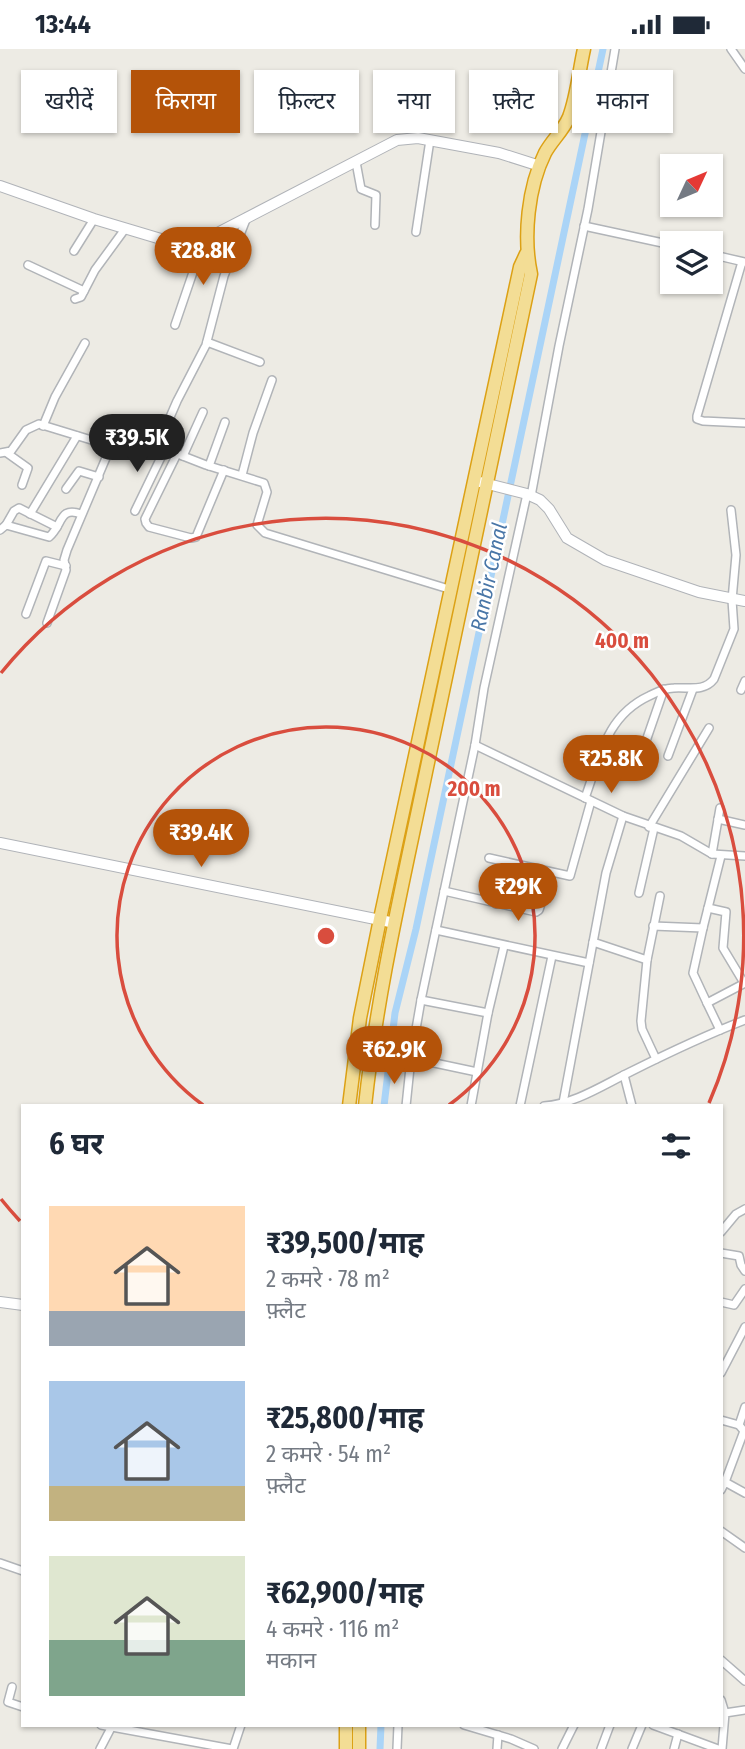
<!DOCTYPE html>
<html lang="hi">
<meta charset="utf-8">
<style>
body{margin:0;font-family:"Fira Sans Condensed","Noto Sans Devanagari",sans-serif;background:#f2f2f3;color:#1f2937;height:100vh;display:flex;flex-direction:column;font-size:26px;white-space:nowrap}
*{box-sizing:border-box;margin:0}
p{font-size:23px;color:#747a83}
.icon{flex:none;width:38px;height:38px;fill:none;stroke:currentColor;stroke-width:2;stroke-linecap:round;stroke-linejoin:round}
.map{position:relative;flex:1;overflow:hidden}
.details{position:absolute;left:21px;top:1055px;width:702px;height:623px;display:flex;flex-direction:column;background:#fff;border-radius:0px;box-shadow:0 2px 5px #0004}
.details>*{flex:none}
.banner{position:absolute;left:21px;top:21px;width:704px;height:63px;display:flex;gap:14px}
.needle{width:46px;rotate:46deg}
.tools{position:absolute;left:660px;top:105px;display:grid;gap:14px}
.tools a{display:grid;place-items:center;width:63px;height:63px;border-radius:0px;background:#fff;box-shadow:0 2px 5px #0004;font-size:35px}
.price{position:absolute;translate:-50% -60px;padding:0 16px;border-radius:24px;background:#b45309;color:#fff;font-size:23px;line-height:46px;filter:drop-shadow(0 2px 4px #0008)}
.price::after{content:'';position:absolute;left:50%;top:42px;width:21px;height:16px;margin-left:-10px;background:inherit;clip-path:polygon(0 0,100% 0,50% 100%)}
.price.current{background:#222;color:#fff}
ul{padding:0;list-style:none}
li{display:flex;align-items:center;gap:21px;height:175px;padding:0 28px}
li span{display:grid;place-items:center;flex:none;width:196px;height:140px;border-radius:0px;color:#555}
li>.icon{margin-inline-start:auto}
span .icon{width:84px;height:84px;fill:#fffc;stroke-width:1}
li b{font-size:30px}
h2{display:flex;justify-content:space-between;align-items:center;height:84px;padding:0 28px;font-size:30px}
.pill{padding:0 24px;border-radius:0px;background:#fff;box-shadow:0 2px 5px #0004;font-size:24px;line-height:63px}
.pill.current{background:#b45309;color:#fff}
.status{display:flex;justify-content:space-between;align-items:center;height:49px;padding:0 35px;background:#fff;direction:ltr}
.status svg{height:19px;fill:currentColor}
.map>svg:first-child{display:block}
.lines{fill:none;stroke-linecap:round;stroke-linejoin:round}
.canal{stroke:#aad4f7;stroke-width:7}
.street-casing{stroke:#b1b4b8;stroke-width:10}
.secondary-casing{stroke:#b0b3b8;stroke-width:12}
.highway-casing{stroke:#dca115;stroke-width:15}
.street{stroke:#fff;stroke-width:7}
.secondary{stroke:#fff;stroke-width:10}
.highway{stroke:#f3dd95;stroke-width:12}
.ring{fill:none;stroke:#d94d3e;stroke-width:3.5}
.labels{text-anchor:middle;dominant-baseline:central;stroke-width:5;stroke-linejoin:round;paint-order:stroke}
.water-label{font-size:21px;font-style:italic;fill:#4976a7;stroke:#fff}
.centre{fill:#d94d3e;stroke:#fff;stroke-width:3.5}
.ring-label{font-size:21px;text-anchor:middle;font-weight:bold;fill:#d94d3e;stroke:#fff;stroke-width:5;stroke-linejoin:round;paint-order:stroke}
</style>
<div class="status"><b>13:44</b><svg viewBox="0 0 49 12"><path d="M0 12V9h3v3zM5 12V6h3v6zM10 12V3h3v9zM15 12V0h3v12zM26 1h20v11H26zM47 4h2v5h-2z"/></svg></div>
<div class="map">
<svg width="745" height="1700" viewBox="0 0 745 1700">
<rect width="100%" height="100%" fill="#edebe4"/>
<g class="lines">
<g class="canal">
<polyline points="384,1057 395,964 416,880 603,0"/>
<polyline points="380,1700 381,1676"/>
</g>
<g class="street-casing">
<g id="street">
<polyline points="731,0 745,20"/>
<polyline points="356,113 361,140 376,146 375,176"/>
<polyline points="584,177 672,196"/>
<polyline points="416,183 430,91"/>
<polyline points="74,202 94,170"/>
<polyline points="710,205 744,213"/>
<polyline points="742,213 697,367 697,370 703,372 745,374"/>
<polyline points="28,216 84,242"/>
<polyline points="75,250 81,248 95,221 125,180"/>
<polyline points="175,276 204,191"/>
<polyline points="207,293 260,313"/>
<polyline points="43,377 55,348 85,294"/>
<polyline points="157,398 177,352 206,296 224,227 247,168"/>
<polyline points="0,404 11,402 26,381 39,375 111,397 165,400 206,416 264,434 267,443 257,476 265,484 452,541"/>
<polyline points="7,404 28,419 22,436"/>
<polyline points="177,405 145,470 146,474 149,478 191,489 196,488 224,421"/>
<polyline points="183,407 203,363"/>
<polyline points="209,417 225,373"/>
<polyline points="242,426 253,384 272,331"/>
<polyline points="66,440 79,422 99,428"/>
<polyline points="531,447 559,297 588,160 615,0"/>
<polyline points="135,462 165,400"/>
<polyline points="30,465 77,387"/>
<polyline points="6,476 14,462 19,459 57,478"/>
<path d="M0 481 6 476 49 488C63 476 59 457 81 465"/>
<polyline points="26,565 46,512 66,517"/>
<polyline points="47,574 66,521 64,511 67,501 111,397"/>
<polyline points="741,641 745,632"/>
<polyline points="646,692 664,640"/>
<polyline points="475,696 623,767 681,787 712,805 745,807"/>
<polyline points="668,707 693,640"/>
<path d="M585 749C600 708 606 667 649 647 657 643 665 639 674 639 689 638 704 643 714 630L734 580 732 551 736 506 731 461"/>
<polyline points="718,770 745,776"/>
<polyline points="649,778 709,679"/>
<polyline points="712,805 720,759"/>
<polyline points="489,809 570,827 591,752"/>
<polyline points="444,842 536,863 539,861 551,824"/>
<polyline points="639,844 654,779"/>
<polyline points="496,855 507,814"/>
<polyline points="708,859 726,863 723,899 744,934"/>
<polyline points="653,877 703,879 721,807"/>
<polyline points="703,879 693,924 707,954"/>
<polyline points="436,881 589,914"/>
<polyline points="593,893 647,911"/>
<polyline points="421,951 488,964"/>
<polyline points="720,981 707,954 745,934"/>
<polyline points="371,1002 411,1009 406,1057"/>
<polyline points="656,1010 642,980 641,972 647,911 660,847"/>
<polyline points="477,1023 411,1009 421,951 475,696 484,639 527,445"/>
<polyline points="624,1026 632,1057"/>
<polyline points="563,1054 606,824 623,767"/>
<polyline points="471,1057 488,964 504,897"/>
<polyline points="520,1057 552,907"/>
<path d="M544 1057C575 1055 603 1036 630 1023 668 1004 706 986 745 971"/>
<polyline points="721,1183 736,1165 745,1160"/>
<polyline points="721,1204 739,1207 741,1216 745,1222"/>
<polyline points="721,1253 734,1256 745,1240"/>
<polyline points="721,1324 745,1278"/>
<polyline points="721,1371 739,1376 744,1382 725,1433"/>
<polyline points="739,1376 745,1358"/>
<polyline points="721,1441 725,1433 745,1444"/>
<polyline points="721,1482 745,1499"/>
<polyline points="0,1514 23,1522"/>
<polyline points="721,1611 745,1632"/>
<polyline points="12,1638 8,1653 23,1658"/>
<polyline points="721,1651 725,1664"/>
<polyline points="101,1676 232,1700"/>
<polyline points="464,1676 511,1690 534,1700"/>
<polyline points="653,1676 718,1700"/>
<polyline points="100,1700 111,1679"/>
<polyline points="233,1700 241,1676"/>
<polyline points="397,1700 398,1676"/>
<polyline points="497,1700 498,1686"/>
<polyline points="562,1700 574,1676"/>
<polyline points="601,1700 610,1676"/>
<polyline points="632,1700 642,1676"/>
<polyline points="674,1700 678,1685"/>
<polyline points="722,1700 725,1664 745,1661"/>
</g>
</g>
<g class="secondary-casing">
<g id="secondary">
<polyline points="0,137 94,170 171,193 204,191 397,91 418,89 499,104 540,117"/>
<polyline points="480,433 527,445 540,451 549,460 567,489 605,511 699,543 745,552"/>
<polyline points="0,794 395,874"/>
<polyline points="0,1253 23,1256"/>
</g>
</g>
<g class="highway-casing">
<g id="highway">
<polyline points="349,1057 360,969 380,870 520,218 526,205"/>
<path d="M365 1057C377 944 403 834 426 723 460 557 495 391 531 225 523 188 528 138 545 104 552 91 563 82 569 68 577 47 579 22 584 0"/>
<polyline points="346,1676 346,1700"/>
<polyline points="359,1700 359,1676"/>
</g>
</g>
<use href="#street" class="street"/>
<use href="#secondary" class="secondary"/>
<use href="#highway" class="highway"/>
</g>
<g class="ring">
<path d="M203 1056A209 209 0 1 1 449 1056"/>
<path d="M20 1172A418 418 0 0 1 1 1150M1 624A418 418 0 0 1 709 1054"/>
</g>
<g class="labels">
<g class="water-label">
<text transform="translate(489 528) rotate(-78)">Ranbir Canal</text>
</g>
</g>
<circle cx="326" cy="887" r="10" class="centre"/>
<g class="ring-label">
<text x="622" y="599">400 m</text>
<text x="474" y="747">200 m</text>
</g>
</svg>
<div class="tools">
<a><svg class="needle" viewBox="-14 -14 28 28"><path d="M0-13l5 13h-10z" fill="#e53935"/><path d="M0 13l5-13h-10z" fill="#747a83"/></svg></a>
<a><svg class="icon" aria-label="layers" viewBox="0 0 24 24"><path d="M12 4l9 5-9 5-9-5zM3 14l9 5 9-5"/></svg></a>
</div>
<b class="price" style="left:203px;top:238px">₹28.8K</b>
<b class="price current" style="left:137px;top:425px">₹39.5K</b>
<b class="price" style="left:611px;top:746px">₹25.8K</b>
<b class="price" style="left:201px;top:820px">₹39.4K</b>
<b class="price" style="left:518px;top:874px">₹29K</b>
<b class="price" style="left:394px;top:1037px">₹62.9K</b>
<div class="banner">
<a class="pill">खरीदें</a>
<a class="pill current">किराया</a>
<a class="pill">फ़िल्टर</a>
<a class="pill">नया</a>
<a class="pill">फ़्लैट</a>
<a class="pill">मकान</a>
</div>
<section class="details">
<h2>6 घर<svg class="icon" aria-label="filters" viewBox="0 0 24 24"><path d="M4 7h16M4 17h16"/><circle cx="9" cy="7" r="2"/><circle cx="15" cy="17" r="2"/></svg></h2>
<ul>
<li><span style="background:linear-gradient(#ffd9b3 75%,#9aa5b1 0)"><svg class="icon" aria-label="home" viewBox="0 0 24 24"><path d="M3 11l9-7 9 7M6 9v11h12V9"/></svg></span><div><b>₹39,500/माह</b><p>2 कमरे · 78 m²</p><p>फ़्लैट</p></div></li>
<li><span style="background:linear-gradient(#a9c7e8 75%,#c2b280 0)"><svg class="icon" aria-label="home" viewBox="0 0 24 24"><path d="M3 11l9-7 9 7M6 9v11h12V9"/></svg></span><div><b>₹25,800/माह</b><p>2 कमरे · 54 m²</p><p>फ़्लैट</p></div></li>
<li><span style="background:linear-gradient(#dfe7d0 60%,#7fa58c 0)"><svg class="icon" aria-label="home" viewBox="0 0 24 24"><path d="M3 11l9-7 9 7M6 9v11h12V9"/></svg></span><div><b>₹62,900/माह</b><p>4 कमरे · 116 m²</p><p>मकान</p></div></li>
</ul>
</section>
</div>
